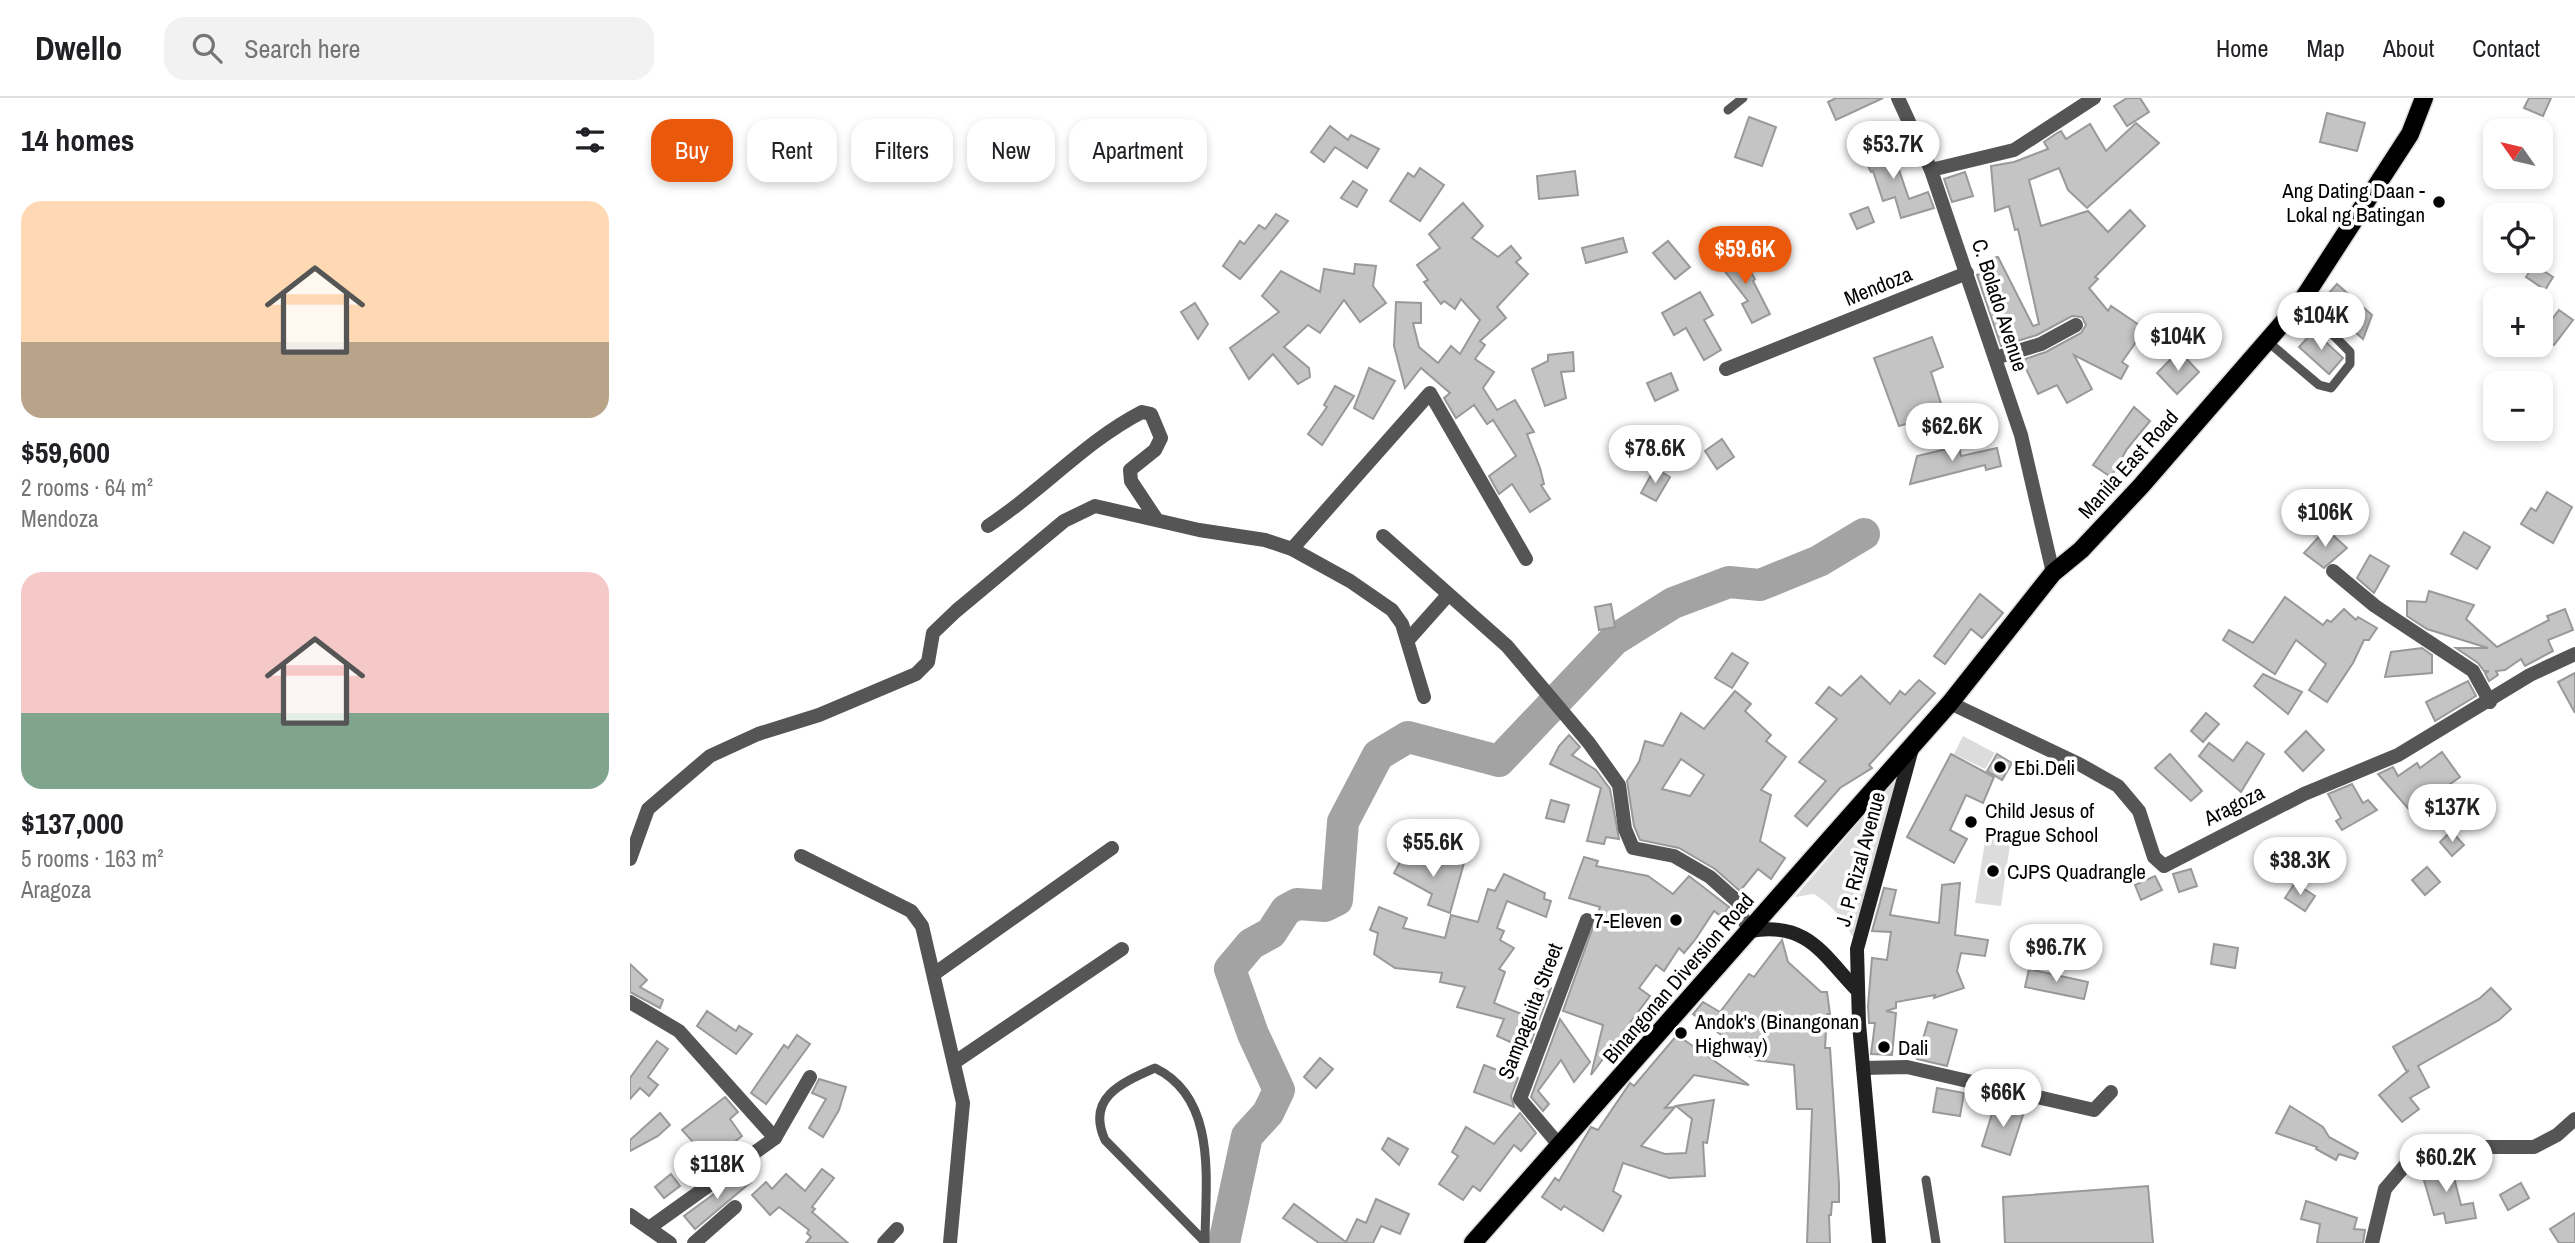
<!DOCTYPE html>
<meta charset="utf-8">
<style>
body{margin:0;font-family:"Archivo Narrow",sans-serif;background:#f2f2f2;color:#202124;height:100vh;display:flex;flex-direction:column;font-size:26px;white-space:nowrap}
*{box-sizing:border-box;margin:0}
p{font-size:23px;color:#757577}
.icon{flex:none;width:38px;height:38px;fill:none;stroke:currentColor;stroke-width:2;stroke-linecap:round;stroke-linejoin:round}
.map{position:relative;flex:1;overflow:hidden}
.sheet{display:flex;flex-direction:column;background:#fff;width:630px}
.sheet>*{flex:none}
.top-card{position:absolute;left:21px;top:21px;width:665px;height:63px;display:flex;gap:14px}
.needle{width:46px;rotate:304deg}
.fabs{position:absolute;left:1853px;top:21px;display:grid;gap:14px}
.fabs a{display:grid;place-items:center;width:70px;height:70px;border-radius:14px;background:#fff;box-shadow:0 4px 10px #0003;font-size:35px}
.price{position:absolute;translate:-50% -60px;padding:0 16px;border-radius:24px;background:#fff;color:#222;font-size:23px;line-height:46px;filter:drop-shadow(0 2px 4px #0008)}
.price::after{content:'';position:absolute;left:50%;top:42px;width:21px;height:16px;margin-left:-10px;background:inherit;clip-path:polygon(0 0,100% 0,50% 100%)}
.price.active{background:#ea580c;color:#fff}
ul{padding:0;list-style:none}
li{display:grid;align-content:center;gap:14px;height:371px;padding:0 21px}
li span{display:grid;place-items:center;height:217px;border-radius:21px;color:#555}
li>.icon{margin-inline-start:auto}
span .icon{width:126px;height:126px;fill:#fffc;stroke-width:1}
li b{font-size:30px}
h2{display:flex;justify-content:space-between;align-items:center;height:84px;padding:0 21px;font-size:30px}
.pill{padding:0 24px;border-radius:21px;background:#fff;box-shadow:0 4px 10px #0003;font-size:24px;line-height:63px}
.pill.active{background:#ea580c;color:#fff}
header{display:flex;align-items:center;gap:42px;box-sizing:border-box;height:98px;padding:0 35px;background:#fff;border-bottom:2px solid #e0e0e0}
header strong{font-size:33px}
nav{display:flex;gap:38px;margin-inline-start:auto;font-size:24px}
.search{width:490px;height:63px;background:#f2f2f2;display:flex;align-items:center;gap:18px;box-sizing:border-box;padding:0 24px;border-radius:21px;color:#757577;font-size:26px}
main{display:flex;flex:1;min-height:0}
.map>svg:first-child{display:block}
.green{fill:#dcdcdc}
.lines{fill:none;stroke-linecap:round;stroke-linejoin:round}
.river{stroke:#a3a3a3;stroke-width:32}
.building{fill:#c4c4c4;stroke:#999;stroke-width:2;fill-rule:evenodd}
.primary-casing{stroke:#dbdbdb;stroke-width:21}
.service{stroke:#555;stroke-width:9}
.minor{stroke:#555;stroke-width:14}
.tertiary{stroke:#555;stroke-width:14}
.secondary{stroke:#222;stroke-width:14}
.primary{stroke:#000;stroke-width:18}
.poi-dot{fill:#000;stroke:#fff;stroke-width:2.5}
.labels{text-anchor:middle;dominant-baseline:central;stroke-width:7;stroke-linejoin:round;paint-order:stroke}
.poi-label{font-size:21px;fill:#000;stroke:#fff;text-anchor:start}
.street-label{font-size:21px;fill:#000;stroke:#fff}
</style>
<header>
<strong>Dwello</strong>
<div class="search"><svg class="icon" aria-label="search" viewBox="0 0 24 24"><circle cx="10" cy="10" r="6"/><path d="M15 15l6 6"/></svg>Search here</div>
<nav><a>Home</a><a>Map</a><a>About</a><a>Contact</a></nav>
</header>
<main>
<section class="sheet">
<h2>14 homes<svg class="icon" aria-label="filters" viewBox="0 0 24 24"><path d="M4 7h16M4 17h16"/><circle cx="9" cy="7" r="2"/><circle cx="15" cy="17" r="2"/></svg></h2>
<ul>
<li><span style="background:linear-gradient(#ffd9b3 65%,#b9a48a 0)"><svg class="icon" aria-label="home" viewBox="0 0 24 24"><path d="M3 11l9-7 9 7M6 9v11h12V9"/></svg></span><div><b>$59,600</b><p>2 rooms · 64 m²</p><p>Mendoza</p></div></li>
<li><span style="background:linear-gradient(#f6c9c9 65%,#7fa58c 0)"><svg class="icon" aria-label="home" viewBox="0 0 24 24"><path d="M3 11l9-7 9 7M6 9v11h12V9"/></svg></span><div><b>$137,000</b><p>5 rooms · 163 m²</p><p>Aragoza</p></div></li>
</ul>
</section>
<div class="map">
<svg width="1945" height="1145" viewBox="0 0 1945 1145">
<rect width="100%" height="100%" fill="#fff"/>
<g class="green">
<polygon points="1333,638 1365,655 1355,671 1324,656"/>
<path d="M1275 670 1228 847C1213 823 1208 812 1184 796L1165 799Z"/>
<polygon points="1356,738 1381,740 1371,808 1345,805"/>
</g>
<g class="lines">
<polyline class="river" points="594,1145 617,1038 638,1015 649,992 623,936 600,871 621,846 641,835 656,812 667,806 695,808 707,802 713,724 748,657 778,639 869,663 984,542 1043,505 1099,484 1130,487 1189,463 1234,436"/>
</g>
<g class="building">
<polygon points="1206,0 1253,0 1206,22 1198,4"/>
<polygon points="1497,0 1510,0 1519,14 1497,28 1484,8"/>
<polygon points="1899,0 1921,0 1913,18 1894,10"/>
<polygon points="1697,15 1735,25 1727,53 1690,44"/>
<polygon points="1119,19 1146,29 1132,68 1105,59"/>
<polygon points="1506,25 1529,45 1457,110 1438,92 1429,70 1399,82 1411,128 1458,113 1478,134 1500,112 1515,128 1465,179 1468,181 1459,190 1478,213 1481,208 1515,231 1492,264 1498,268 1491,281 1444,257 1462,291 1437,305 1427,287 1408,296 1392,262 1416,254 1451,235 1456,227 1452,219 1442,218 1407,237 1371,248 1347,177 1360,173 1355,162 1368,159 1403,228 1409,226 1388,131 1385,132 1379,108 1365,113 1361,68 1384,64 1418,51 1414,44 1427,35 1431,33 1436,41 1460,26 1476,53"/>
<polygon points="700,28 718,42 721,37 749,51 737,70 705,49 694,64 681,54"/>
<polygon points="1252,42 1269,72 1279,101 1298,94 1304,110 1271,120 1265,99 1253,103 1243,73 1241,74 1230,52"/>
<polygon points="790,70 814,87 790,123 760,103 778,75 784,79"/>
<polygon points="945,73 948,97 909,101 907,78"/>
<polygon points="1335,74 1343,98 1322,104 1314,81"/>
<polygon points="723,83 737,92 727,109 711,100"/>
<polygon points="833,105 853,128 842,140 868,159 881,148 891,160 886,164 898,176 867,209 876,220 850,243 855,247 845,261 864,274 853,290 867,312 885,302 904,334 897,336 910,370 914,386 911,387 920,401 900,414 882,386 869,396 859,378 886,358 863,322 857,326 844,307 826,320 814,300 820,295 791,270 775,290 764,248 766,204 791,205 791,225 783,225 789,249 808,265 821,248 830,256 850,222 831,201 825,211 814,203 811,206 794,184 798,182 787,167 810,150 799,136"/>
<polygon points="1238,109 1244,124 1227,131 1220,116"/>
<polygon points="646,116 658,123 610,181 593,168 610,143 614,146 629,127 635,131"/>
<polygon points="993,140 997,154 956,165 952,150"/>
<polygon points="1038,143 1060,169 1045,181 1023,155"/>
<polygon points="1106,150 1125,181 1123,183 1140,216 1122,225 1112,206 1118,203 1090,167"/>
<polygon points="725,166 746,168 743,188 756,205 730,224 714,202 690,235 678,227 654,249 679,270 680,279 668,286 643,256 619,281 600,250 649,214 632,198 651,173 690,194 694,171 724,176"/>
<polygon points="1904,167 1923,179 1915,192 1896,179"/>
<polygon points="1707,186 1742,217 1733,241 1691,204"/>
<polygon points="1070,194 1083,217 1074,222 1091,252 1074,262 1056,230 1044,237 1032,215"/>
<polygon points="565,205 578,226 568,241 551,214"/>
<polygon points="1929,212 1943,222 1924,247 1911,236"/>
<polygon points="1684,233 1713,260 1699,276 1669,249"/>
<polygon points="1302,239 1313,269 1301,274 1314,315 1269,328 1244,260"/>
<polygon points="1549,253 1569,274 1547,296 1527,275"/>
<polygon points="943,254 944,273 931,274 936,300 915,308 902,271 918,263 918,257"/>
<polygon points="739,270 765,283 743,321 724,310"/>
<polygon points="1041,275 1048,292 1025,303 1017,285"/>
<polygon points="705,288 724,298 692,347 678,336 697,309 694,307"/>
<polygon points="1504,309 1520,323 1497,351 1481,379 1463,367"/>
<polygon points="1020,328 1031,344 1013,356 1002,340"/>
<polygon points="1092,341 1104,359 1087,371 1075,353"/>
<polygon points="1329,348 1331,358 1367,350 1371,368 1356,372 1355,367 1280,386 1287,358"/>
<polygon points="1025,370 1040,379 1026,403 1011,395"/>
<polygon points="1917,394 1942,409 1923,445 1891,426 1901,410 1906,413"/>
<polygon points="1696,431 1717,450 1694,470 1674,455"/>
<polygon points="1834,434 1860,449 1847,471 1821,456"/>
<polygon points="1740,457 1759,468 1744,495 1727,480"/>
<polygon points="1799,493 1844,507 1836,521 1867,549 1919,522 1917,518 1935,511 1943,532 1918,542 1923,553 1895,568 1891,561 1875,572 1866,573 1868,577 1859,583 1855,575 1859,573 1854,573 1848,565 1826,550 1858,550 1797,531 1777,518 1777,503 1796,504"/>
<polygon points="1350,496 1373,515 1352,540 1341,531 1315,566 1304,558"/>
<polygon points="1655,499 1693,527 1697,522 1701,524 1714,511 1726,522 1728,519 1747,530 1739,542 1734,542 1723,565 1697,604 1679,592 1696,566 1666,542 1645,576 1593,542 1599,532 1623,545"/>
<polygon points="981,506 985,529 969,532 965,509"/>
<polygon points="1792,550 1802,557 1802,575 1755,579 1761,554"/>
<polygon points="1102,555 1118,565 1102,590 1085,580"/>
<polygon points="1945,575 1945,615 1928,584"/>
<polygon points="1633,576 1672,594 1658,616 1624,588"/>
<polygon points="1231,578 1260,606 1270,593 1275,597 1289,582 1305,595 1239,667 1242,670 1210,690 1177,728 1165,718 1196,683 1169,664 1207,621 1186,605 1199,589 1211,598"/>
<polygon points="1838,583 1846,598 1805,623 1796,604"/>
<path d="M1105 593 1121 606 1115 613 1141 637 1136 643 1156 659 1131 692 1141 697 1130 743 1155 760 1141 781 1128 771 1110 793 1085 771 1049 750 1010 742 1004 728 997 683 1009 664 1015 643 1033 648 1051 615 1074 631ZM1051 661 1074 677 1060 698 1032 691Z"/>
<polygon points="1576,615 1589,626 1573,644 1561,633"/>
<polygon points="1676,633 1694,652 1673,673 1655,654"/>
<polygon points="939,637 950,649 942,657 966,672 980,691 989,741 976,739 974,746 957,743 971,690 920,666 929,648"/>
<polygon points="1617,644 1634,656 1611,694 1569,658 1579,645 1603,663"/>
<polygon points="1812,654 1830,679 1813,691 1810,687 1789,701 1794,709 1783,716 1748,676 1763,669 1768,678 1787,665 1790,670"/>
<polygon points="1321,656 1364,679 1353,705 1336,697 1320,732 1337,741 1324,765 1277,739"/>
<polygon points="1367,656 1382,665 1372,682 1357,673"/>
<polygon points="1540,656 1572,693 1561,703 1525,670"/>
<polygon points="1722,686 1733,705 1738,702 1747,712 1712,732 1706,723 1711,720 1698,696"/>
<polygon points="921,702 939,707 934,724 916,720"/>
<polygon points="1821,733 1834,747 1822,758 1810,744"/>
<polygon points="775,755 806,771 810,759 834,765 820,815 798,807 802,796 764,775"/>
<polygon points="954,759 968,763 966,768 1018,778 1043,796 1059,778 1099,809 1092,819 1084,813 1065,842 1054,855 1049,850 1034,873 1026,867 1009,890 1020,898 961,977 973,927 933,913 970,809 939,800"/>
<polygon points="1797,769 1810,784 1795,797 1782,782"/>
<polygon points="1561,771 1567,788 1549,794 1543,776"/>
<polygon points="874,776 915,795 914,801 921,803 916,819 877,803 867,830 874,833 870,842 884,850 869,871 875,874 864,905 899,919 908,885 921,890 898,952 867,938 874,921 827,909 835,889 810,884 812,875 765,870 744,856 748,835 740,832 749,809 777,820 773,830 815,840 821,817 848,824 858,791 865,793"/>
<polygon points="1525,778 1532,792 1511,802 1505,787"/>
<polygon points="1330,785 1325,837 1358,842 1355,858 1331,855 1327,873 1334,890 1304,900 1305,897 1266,904 1266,910 1256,913 1266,915 1262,957 1241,956 1245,925 1239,925 1238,908 1242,860 1257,862 1261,834 1242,833 1254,790 1266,792 1260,817 1309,825 1312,787"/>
<polygon points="1665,785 1685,798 1675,813 1655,800"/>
<polygon points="1440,832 1453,840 1444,854 1431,846"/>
<polygon points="1152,842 1158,864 1191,894 1197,894 1200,916 1197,916 1195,950 1200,950 1209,1086 1209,1104 1202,1104 1201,1117 1199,1117 1200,1145 1177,1145 1182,1011 1167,1011 1164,967 1125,962 1063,916 1073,904 1090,914 1119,876 1124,879"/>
<polygon points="1584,846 1608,850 1605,870 1581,866"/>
<polygon points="0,866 17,882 10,889 33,902 30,910 0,894"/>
<polygon points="1399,871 1458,884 1454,901 1395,889"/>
<polygon points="1861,890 1881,911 1869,922 1788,968 1799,989 1780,1000 1789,1011 1772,1024 1749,997 1779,972 1777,974 1763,949 1850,900"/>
<polygon points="77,913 106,933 109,928 122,936 106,956 67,928"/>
<polygon points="930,921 960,964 944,984 931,962 908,993 919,1006 913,1013 901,999"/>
<polygon points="1298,924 1327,932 1317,968 1287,961"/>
<polygon points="167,937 180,946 136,1006 121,995 154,947 158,950"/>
<polygon points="1047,937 1119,987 1064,977 1035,1010 1045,1009 1011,1048 1035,1056 1056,1055 1062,1021 1046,1008 1084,1002 1077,1045 1073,1044 1075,1078 1039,1080 993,1065 983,1093 991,1098 973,1133 934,1108 931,1112 912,1099 925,1080 929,1083 961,1029 968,1032 1000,985 1004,988"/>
<polygon points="27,943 38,951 18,979 28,987 19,998 10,990 0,1001 0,980"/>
<polygon points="690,960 703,971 686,990 674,979"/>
<polygon points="854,967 888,980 881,998 884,1009 844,994"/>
<polygon points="189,981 216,989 209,1012 193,1039 179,1030 196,1001 182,995"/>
<polygon points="1307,990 1334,995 1330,1018 1303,1014"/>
<polygon points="95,999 108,1014 100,1021 112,1038 80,1063 52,1032"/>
<polygon points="1365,1006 1394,1014 1380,1057 1352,1048"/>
<polygon points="1660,1008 1693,1029 1699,1039 1728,1055 1725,1061 1709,1056 1706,1062 1686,1051 1687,1049 1646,1035"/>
<polygon points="30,1015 40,1027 28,1038 0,1053 0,1042"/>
<polygon points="890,1015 906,1035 891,1053 884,1047 850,1093 843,1088 833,1102 809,1086 828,1058 822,1054 836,1029 864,1046"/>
<polygon points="758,1040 778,1051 769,1067 752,1051"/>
<polygon points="1820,1064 1831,1107 1843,1105 1846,1120 1816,1125 1814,1115 1804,1117 1791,1072"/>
<polygon points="192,1071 204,1080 182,1109 185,1111 182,1114 218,1145 176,1145 181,1139 177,1135 179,1132 149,1109 140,1117 122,1097 136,1084 142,1091 156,1076 175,1093"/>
<polygon points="114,1074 121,1084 65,1131 54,1118"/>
<polygon points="41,1076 50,1088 34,1100 25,1089"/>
<polygon points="1891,1085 1899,1100 1878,1112 1870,1097"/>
<polygon points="1518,1088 1523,1145 1375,1145 1373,1099"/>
<polygon points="746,1101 779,1116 770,1136 751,1128 743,1145 689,1145 653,1120 664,1106 716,1144 727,1121 736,1125"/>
<polygon points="1676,1103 1727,1120 1724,1131 1735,1132 1733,1145 1687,1145 1690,1126 1671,1121"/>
<polygon points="1945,1115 1945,1145 1929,1145 1920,1131"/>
</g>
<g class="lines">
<g class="primary-casing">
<polyline id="primary" points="843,1145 1320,605 1423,475 1451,452 1511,388 1671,204 1780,36 1794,0"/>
</g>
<g class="service">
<polyline points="1098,12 1113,0"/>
<polyline points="1637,243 1689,287 1701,290 1720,266 1720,254 1671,204"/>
<polyline points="1296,1082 1306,1145"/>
<path d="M575 1145C575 1086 589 1001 525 970 491 985 456 1000 475 1042L575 1144"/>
</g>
<g class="minor">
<polyline points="1301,72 1384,52 1464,0"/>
<polyline points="1365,260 1411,246 1446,227"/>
<polyline points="1096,271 1337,175"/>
<path d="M358 428C412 393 454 344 512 314L521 316 531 340 525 352 500 372 501 383 525 419"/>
<polyline points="753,438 877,548 959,645 989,687 995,731 1003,750 1044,758 1080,779 1108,804 1112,819 1120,833"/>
<polyline points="662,451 800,295 896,461"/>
<polyline points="1703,473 1745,508 1843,573 1860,604"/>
<polyline points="778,542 818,497"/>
<polyline points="1320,605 1449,666 1488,688 1509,713 1524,759 1534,768 1674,696 1768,657 1900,577 1945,556"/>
<polyline points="171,758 281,813 292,828 333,1005 320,1145"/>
<polyline points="0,761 18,711 80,658 128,636 189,617 286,576 298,564 303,535 326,513 434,423 465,408 569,432 635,442 662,451 720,483 762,512 772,526 794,599"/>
<polyline points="304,876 482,750"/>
<polyline points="0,904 49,933 145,1040"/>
<polyline points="325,964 492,851"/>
<polyline points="1233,970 1277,969 1464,1012 1481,994"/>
<polyline points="930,1048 890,1001 957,822"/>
<polyline points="19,1130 145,1040 180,979"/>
<polyline points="64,1145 105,1109"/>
<polyline points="254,1145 267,1131"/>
</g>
<g class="tertiary">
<polyline points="1268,0 1301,72 1391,337 1423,475"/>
<polyline points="0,1117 40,1145"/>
<polyline points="1742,1145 1755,1091 1784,1057 1814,1049 1904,1049 1927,1037 1945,1021"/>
</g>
<g class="secondary">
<path d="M1120 833C1178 823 1193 857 1227 892"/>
<polyline points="1249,1145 1229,926 1227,851 1283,647"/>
</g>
<use href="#primary" class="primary"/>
</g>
<g class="poi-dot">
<circle cx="1809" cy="104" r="7"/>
<circle cx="1370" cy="669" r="7"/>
<circle cx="1341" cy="724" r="7"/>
<circle cx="1363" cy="773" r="7"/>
<circle cx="1046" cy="822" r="7"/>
<circle cx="1051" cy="935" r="7"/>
<circle cx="1254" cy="949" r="7"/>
</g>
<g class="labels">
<g class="poi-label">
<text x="1795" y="92" text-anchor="end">Ang Dating Daan -<tspan x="1795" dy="24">Lokal ng Batingan</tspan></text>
<text x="1384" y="669">Ebi.Deli</text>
<text x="1355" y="712">Child Jesus of<tspan x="1355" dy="24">Prague School</tspan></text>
<text x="1377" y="773">CJPS Quadrangle</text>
<text x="1032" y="822" text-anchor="end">7-Eleven</text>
<text x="1065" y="923">Andok's (Binangonan<tspan x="1065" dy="24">Highway)</tspan></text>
<text x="1268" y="949">Dali</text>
</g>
<g class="street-label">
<text transform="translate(1248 188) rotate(-22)">Mendoza</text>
<text transform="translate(1370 207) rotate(72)">C. Bolado Avenue</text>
<text transform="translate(1498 366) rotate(-48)">Manila East Road</text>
<text transform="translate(1604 707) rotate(-27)">Aragoza</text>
<text transform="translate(1230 761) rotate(-75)">J. P. Rizal Avenue</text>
<text transform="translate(1048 880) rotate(-49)">Binangonan Diversion Road</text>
<text transform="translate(900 913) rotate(-69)">Sampaguita Street</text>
</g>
</g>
</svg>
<div class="fabs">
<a><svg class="needle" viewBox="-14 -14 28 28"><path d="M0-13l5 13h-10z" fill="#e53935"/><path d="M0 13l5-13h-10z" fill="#757577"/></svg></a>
<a><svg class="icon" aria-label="locate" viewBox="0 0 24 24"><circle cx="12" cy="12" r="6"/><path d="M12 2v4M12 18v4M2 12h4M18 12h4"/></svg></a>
<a>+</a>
<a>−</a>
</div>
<b class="price" style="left:1263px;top:83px">$53.7K</b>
<b class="price active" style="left:1115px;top:188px">$59.6K</b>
<b class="price" style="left:1691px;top:254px">$104K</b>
<b class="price" style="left:1548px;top:275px">$104K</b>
<b class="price" style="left:1322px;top:365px">$62.6K</b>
<b class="price" style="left:1025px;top:387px">$78.6K</b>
<b class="price" style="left:1695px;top:451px">$106K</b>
<b class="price" style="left:1822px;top:746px">$137K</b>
<b class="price" style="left:803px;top:781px">$55.6K</b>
<b class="price" style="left:1670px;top:799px">$38.3K</b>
<b class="price" style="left:1426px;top:886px">$96.7K</b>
<b class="price" style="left:1373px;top:1031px">$66K</b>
<b class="price" style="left:1816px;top:1096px">$60.2K</b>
<b class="price" style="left:87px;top:1103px">$118K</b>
<div class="top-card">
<a class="pill active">Buy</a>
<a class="pill">Rent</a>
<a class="pill">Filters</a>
<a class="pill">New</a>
<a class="pill">Apartment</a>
</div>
</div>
</main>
